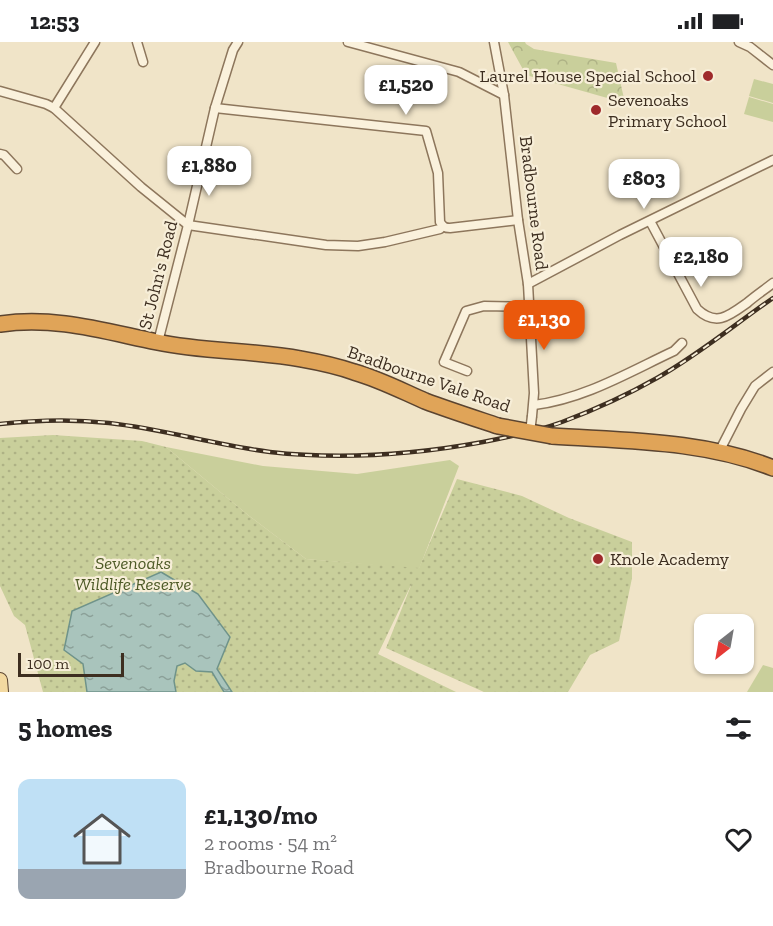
<!DOCTYPE html>
<meta charset="utf-8">
<style>
body{margin:0;font-family:"Zilla Slab",serif;background:#f2f2f2;color:#202124;height:100vh;display:flex;flex-direction:column;font-size:22px;white-space:nowrap}
*{box-sizing:border-box;margin:0}
p{font-size:20px;color:#757577}
.icon{flex:none;width:33px;height:33px;fill:none;stroke:currentColor;stroke-width:2;stroke-linecap:round;stroke-linejoin:round}
.map{position:relative;height:650px;overflow:hidden}
.side{display:flex;flex-direction:column;background:#fff;flex:1}
.side>*{flex:none}
.needle{width:39px;rotate:211deg}
.fabs{position:absolute;left:694px;top:572px;display:grid;gap:12px}
.fabs a{display:grid;place-items:center;width:60px;height:60px;border-radius:12px;background:#fff;box-shadow:0 2px 4px #0004;font-size:30px}
.scale{position:absolute;left:18px;bottom:15px;width:106px;box-sizing:border-box;padding-left:6px;border:3px solid #3d2e20;border-top:0;font-size:16px;line-height:21px;white-space:nowrap;color:#3d2e20;-webkit-text-stroke:4px #f7eed8;paint-order:stroke}
.price{position:absolute;translate:-50% -51px;padding:0 14px;border-radius:12px;background:#fff;color:#222;font-size:20px;line-height:39px;filter:drop-shadow(0 2px 3px #0008)}
.price::after{content:'';position:absolute;left:50%;top:36px;width:18px;height:14px;margin-left:-9px;background:inherit;clip-path:polygon(0 0,100% 0,50% 100%)}
.price.active{background:#ea580c;color:#fff}
ul{padding:0;list-style:none}
li{display:flex;align-items:center;gap:18px;height:150px;padding:0 18px}
li span{display:grid;place-items:center;flex:none;width:168px;height:120px;border-radius:12px;color:#555}
li>.icon{margin-inline-start:auto}
span .icon{width:72px;height:72px;fill:#fffc;stroke-width:1}
li b{font-size:26px}
h2{display:flex;justify-content:space-between;align-items:center;height:72px;padding:0 18px;font-size:26px}
.status{display:flex;justify-content:space-between;align-items:center;height:42px;padding:0 30px;background:#fff;direction:ltr}
.status svg{height:16px;fill:currentColor}
.map>svg:first-child{display:block}
.grass{fill:#c9cf9b}
.forest{fill:url(#forest-crowns)}
.park{fill:url(#park-dots)}
.water{fill:url(#water-ripples);stroke:#6f938a;stroke-width:1.5}
.lines{fill:none;stroke-linecap:round;stroke-linejoin:round}
.street-casing{stroke:#8d765c;stroke-width:11}
.primary-casing{stroke:#5b4430;stroke-width:16}
.highway-casing{stroke:#5b4430;stroke-width:18}
.street{stroke:#faf1dc;stroke-width:8}
.primary{stroke:#f3d9a0;stroke-width:14}
.highway{stroke:#e0a458;stroke-width:15}
.rail-casing{stroke:#3d2e20;stroke-width:4.5}
.rail{stroke:#f7eed8;stroke-width:2;stroke-dasharray:7;stroke-linecap:butt}
.street-bridge-casing{stroke:#8d765c;stroke-width:11;stroke-linecap:butt}
.highway-bridge-casing{stroke:#5b4430;stroke-width:18;stroke-linecap:butt}
.street-bridge{stroke:#faf1dc;stroke-width:8}
.highway-bridge{stroke:#e0a458;stroke-width:15}
.poi-dot{fill:#9e2a2b;stroke:#f7eed8;stroke-width:2}
.labels{text-anchor:middle;dominant-baseline:central;stroke-width:4.5;stroke-linejoin:round;paint-order:stroke}
.poi-label{font-size:18px;fill:#3d2e20;stroke:#f7eed8;text-anchor:start}
.street-label{font-size:18px;fill:#3d2e20;stroke:#f7eed8}
.park-label{font-size:18px;font-style:italic;fill:#4d5a26;stroke:#f7eed8}
</style>
<div class="status"><b>12:53</b><svg viewBox="0 0 49 12"><path d="M0 12V9h3v3zM5 12V6h3v6zM10 12V3h3v9zM15 12V0h3v12zM26 1h20v11H26zM47 4h2v5h-2z"/></svg></div>
<div class="map">
<svg width="773" height="650" viewBox="0 0 773 650">
<defs>
<pattern id="forest-crowns" width="20" height="18" patternUnits="userSpaceOnUse" patternTransform="scale(1.5)"><rect width="20" height="18" fill="#c9cf9b"/><path d="M2 6a3 3 0 1 1 6 0M12 15a3 3 0 1 1 6 0" fill="none" stroke="#aeb285"/></pattern>
<pattern id="park-dots" width="8" height="8" patternUnits="userSpaceOnUse" patternTransform="scale(1.5)"><rect width="8" height="8" fill="#c9cf9b"/><path d="M2 2h.1M6 6h.1" fill="none" stroke="#aeb285" stroke-width="1.8" stroke-linecap="round"/></pattern>
<pattern id="water-ripples" width="26" height="14" patternUnits="userSpaceOnUse" patternTransform="scale(1.5)"><rect width="26" height="14" fill="#a9c4bc"/><path d="M2 4q2-2 4 0t4 0M15 11q2-2 4 0t4 0" fill="none" stroke="#8ba098"/></pattern>
</defs>
<rect width="100%" height="100%" fill="#f0e4c8"/>
<g class="grass">
<polygon points="754,37 773,42 773,61 749,54"/>
<polygon points="749,55 773,62 773,80 744,72"/>
<polygon points="166,405 263,424 357,432 450,418 459,424 419,527 306,517 248,473"/>
<polygon points="763,623 773,626 773,650 747,650"/>
</g>
<polygon class="forest" points="508,0 525,0 526,2 534,7 616,21 625,61 526,33"/>
<polygon class="park" points="53,393 142,399 166,405 248,473 306,517 419,526 457,437 522,454 569,476 632,500 632,536 619,599 590,613 568,650 484,650 386,606 412,541 378,612 456,650 43,650 25,583 14,574 0,544 0,396"/>
<polygon class="water" points="161,530 198,552 230,595 217,627 232,650 224,650 212,630 196,629 185,621 177,624 174,639 176,650 87,650 83,622 64,608 72,569"/>
<g class="lines">
<g class="street-casing">
<g id="street">
<polyline points="137,0 143,20"/>
<polyline points="348,0 459,30 504,53"/>
<polyline points="494,0 504,53 518,178 528,242 534,351 532,374"/>
<polyline points="739,0 750,5 773,23"/>
<polyline points="0,49 46,62 54,66 141,145 188,183 326,203 358,204 385,200 440,187 442,184"/>
<polyline points="54,66 95,0"/>
<path d="M215 66 426 89 438 131 440 180C443 185 445 186 450 186L518 178"/>
<polyline points="0,112 4,113 17,127"/>
<path d="M650 179 697 267C716 285 729 274 747 261 755 254 764 248 773 241"/>
<polyline points="528,242 620,193 773,118"/>
<polyline points="158,300 188,183 215,66 233,8 238,0"/>
<polyline points="467,329 444,320 466,269 484,264 529,265"/>
<path d="M534 363C584 357 629 330 674 309L682 301"/>
<polyline points="719,410 741,367 755,344 773,330"/>
</g>
</g>
<g class="primary-casing">
<polyline id="primary" points="0,638 1,650"/>
</g>
<g class="highway-casing">
<g id="highway">
<path d="M0 282C55 274 103 289 157 300 203 310 254 308 301 317 318 320 337 324 354 330 379 337 402 349 425 359 449 368 474 376 498 384"/>
<path d="M552 394C625 399 703 398 773 426"/>
</g>
</g>
<use href="#street" class="street"/>
<use href="#primary" class="primary"/>
<use href="#highway" class="highway"/>
<g class="rail-casing">
<path id="rail" d="M0 382C36 378 73 377 109 381 163 387 216 403 270 410 342 418 412 413 483 400 509 395 537 389 562 380 594 368 627 353 657 336 698 313 734 283 773 256"/>
</g>
<use href="#rail" class="rail"/>
<g class="street-bridge-casing">
<polyline id="street-bridge" points="530,390 532,374"/>
</g>
<g class="highway-bridge-casing">
<polyline id="highway-bridge" points="498,384 552,394"/>
</g>
<use href="#street-bridge" class="street-bridge"/>
<use href="#highway-bridge" class="highway-bridge"/>
</g>
<g class="poi-dot">
<circle cx="708" cy="34" r="6"/>
<circle cx="596" cy="68" r="6"/>
<circle cx="598" cy="517" r="6"/>
</g>
<g class="labels">
<g class="poi-label">
<text x="696" y="34" text-anchor="end">Laurel House Special School</text>
<text x="608" y="58">Sevenoaks<tspan x="608" dy="21">Primary School</tspan></text>
<text x="610" y="517">Knole Academy</text>
</g>
<g class="street-label">
<text transform="translate(534 161) rotate(83)">Bradbourne Road</text>
<text transform="translate(158 233) rotate(-76)">St John's Road</text>
<text transform="translate(429 337) rotate(19)">Bradbourne Vale Road</text>
</g>
<g class="park-label">
<text x="133" y="521">Sevenoaks<tspan x="133" dy="21">Wildlife Reserve</tspan></text>
</g>
</g>
</svg>
<div class="fabs">
<a><svg class="needle" viewBox="-14 -14 28 28"><path d="M0-13l5 13h-10z" fill="#e53935"/><path d="M0 13l5-13h-10z" fill="#757577"/></svg></a>
</div>
<div class="scale">100 m</div>
<b class="price" style="left:406px;top:74px">£1,520</b>
<b class="price" style="left:209px;top:155px">£1,880</b>
<b class="price" style="left:644px;top:168px">£803</b>
<b class="price" style="left:701px;top:246px">£2,180</b>
<b class="price active" style="left:544px;top:309px">£1,130</b>
</div>
<section class="side">
<h2>5 homes<svg class="icon" aria-label="filters" viewBox="0 0 24 24"><path d="M4 7h16M4 17h16"/><circle cx="9" cy="7" r="2"/><circle cx="15" cy="17" r="2"/></svg></h2>
<ul>
<li><span style="background:linear-gradient(#bfe0f5 75%,#9aa5b1 0)"><svg class="icon" aria-label="home" viewBox="0 0 24 24"><path d="M3 11l9-7 9 7M6 9v11h12V9"/></svg></span><div><b>£1,130/mo</b><p>2 rooms · 54 m²</p><p>Bradbourne Road</p></div><svg class="icon" aria-label="heart" viewBox="0 0 24 24"><path d="M12 20l-8-8c-3-5 5-10 8-4 3-6 11-1 8 4z"/></svg></li>
</ul>
</section>
